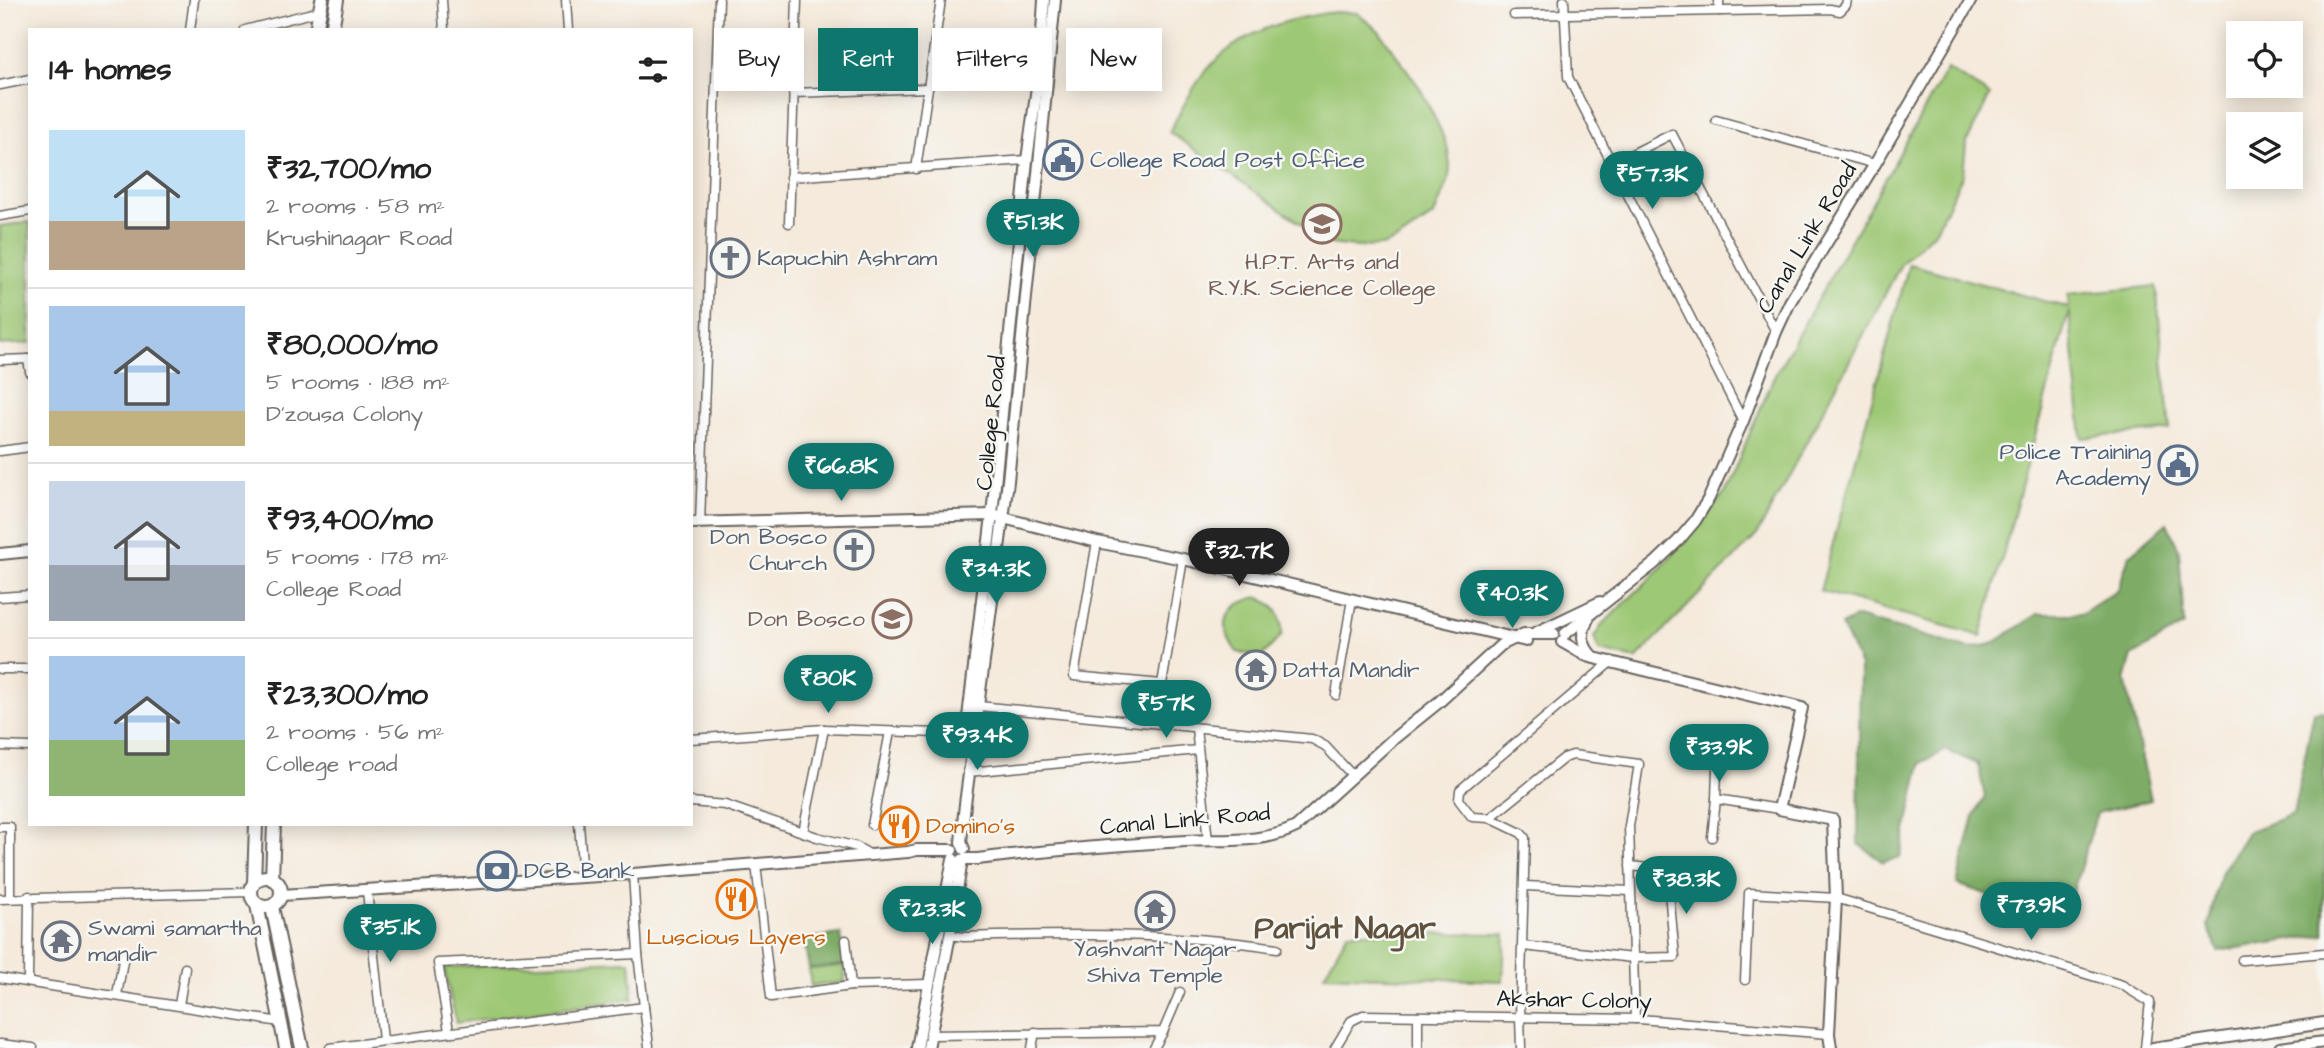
<!DOCTYPE html>
<meta charset="utf-8">
<style>
body{margin:0;font-family:"Architects Daughter",sans-serif;background:#f2f2f2;color:#222;height:100vh;display:flex;flex-direction:column;font-size:26px;white-space:nowrap}
*{box-sizing:border-box;margin:0}
p{font-size:23px;color:#767676}
.icon{flex:none;width:38px;height:38px;fill:none;stroke:currentColor;stroke-width:2;stroke-linecap:round;stroke-linejoin:round}
.map{position:relative;flex:1;overflow:hidden}
.drawer{position:absolute;left:28px;top:28px;width:665px;height:798px;display:flex;flex-direction:column;background:#fff;border-radius:0px;box-shadow:0 4px 18px #0003}
.drawer>*{flex:none}
.guide{position:absolute;left:714px;top:28px;width:665px;height:63px;display:flex;gap:14px}
.tools{position:absolute;left:2226px;top:21px;display:grid;gap:14px}
.tools a{display:grid;place-items:center;width:77px;height:77px;border-radius:0px;background:#fff;box-shadow:0 4px 18px #0003;font-size:35px}
.price{position:absolute;translate:-50% -60px;padding:0 16px;border-radius:24px;background:#0f766e;color:#fff;font-size:23px;line-height:46px;filter:drop-shadow(0 2px 4px #0008)}
.price::after{content:'';position:absolute;left:50%;top:42px;width:21px;height:16px;margin-left:-10px;background:inherit;clip-path:polygon(0 0,100% 0,50% 100%)}
.price.on{background:#222;color:#fff}
ul{padding:0;list-style:none}
li{display:flex;align-items:center;gap:21px;height:175px;padding:0 21px}
li+li{border-top:2px solid #e0e0e0}
li span{display:grid;place-items:center;flex:none;width:196px;height:140px;border-radius:0px;color:#555}
li>.icon{margin-inline-start:auto}
span .icon{width:84px;height:84px;fill:#fffc;stroke-width:1}
li b{font-size:30px}
h2{display:flex;justify-content:space-between;align-items:center;height:84px;padding:0 21px;font-size:30px}
.chip{padding:0 24px;border-radius:0px;background:#fff;box-shadow:0 4px 18px #0003;font-size:24px;line-height:63px}
.chip.on{background:#0f766e;color:#fff}
.map>svg:first-child{display:block}
.green{fill:#9dc875;stroke:#5c7248;stroke-width:2}
.forest{fill:#7eac66;stroke:#4d6441;stroke-width:2}
.lines{fill:none;stroke-linecap:round;stroke-linejoin:round}
.street-casing{stroke:#68645f;stroke-width:11}
.secondary-casing{stroke:#68645f;stroke-width:14}
.primary-casing{stroke:#68645f;stroke-width:16}
.street{stroke:#fff;stroke-width:8}
.secondary{stroke:#fff;stroke-width:10}
.primary{stroke:#fff;stroke-width:12}
.labels{text-anchor:middle;dominant-baseline:central;stroke-width:5;stroke-linejoin:round;paint-order:stroke}
.service-label{font-size:23px;fill:#4e5e75;stroke:#f6f6f2;text-anchor:start}
.street-label{font-size:23px;fill:#1c1c1c;stroke:#f6f6f2}
.worship-label{font-size:23px;fill:#5b616d;stroke:#f6f6f2;text-anchor:start}
.education-label{font-size:23px;fill:#785e54;stroke:#f6f6f2}
.food-label{font-size:23px;fill:#c56008;stroke:#f6f6f2;text-anchor:start}
.district-label{font-size:30px;font-weight:bold;fill:#60513c;stroke:#f6f6f2}
</style>
<div class="map">
<svg width="2324" height="1048" viewBox="0 0 2324 1048">
<rect width="100%" height="100%" fill="#f6f6f2"/>
<filter id="ink" filterUnits="userSpaceOnUse"><feTurbulence type="fractalNoise" baseFrequency=".0143" numOctaves="2"/><feDisplacementMap in="SourceGraphic" scale="14" xChannelSelector="R" yChannelSelector="G"/><feConvolveMatrix kernelMatrix="1 2 1 2 8 2 1 2 1" color-interpolation-filters="sRGB"/></filter>
<filter id="wash" filterUnits="userSpaceOnUse"><feTurbulence type="fractalNoise" baseFrequency=".00686" numOctaves="4" result="noise"/><feDisplacementMap in="SourceGraphic" scale="28" xChannelSelector="R" yChannelSelector="G"/><feGaussianBlur stdDeviation="1.57" result="paint"/><feColorMatrix in="noise" values="0 0 0 0 0 0 0 0 0 0 0 0 0 0 0 0 0 1.4 0 .05"/><feComposite in="paint" operator="in"/></filter>
<g filter="url(#wash)">
<rect width="100%" height="100%" fill="#f5eadb"/>
<g class="green">
<path d="M1335 12 1357 13 1379 31 1420 88 1441 131 1448 150 1450 165 1449 179 1434 215 1399 239 1382 246 1354 247 1331 244 1169 132C1179 115 1188 96 1199 80 1232 34 1282 19 1335 12Z"/>
<polygon points="1947,69 1990,95 1966,144 1963,174 1936,230 1901,264 1757,535 1636,659 1599,651 1594,637 1603,624 1660,569 1724,494 1773,379"/>
<polygon points="30,222 30,343 0,345 0,226"/>
<polygon points="1909,264 2069,308 2068,295 2156,286 2170,430 2082,438 2069,311 1981,636 1820,591"/>
<path d="M1258 597C1276 605 1283 615 1282 635L1262 656 1237 652C1217 625 1224 605 1258 597Z"/>
<polygon points="1348,932 1505,934 1503,981 1324,975"/>
<polygon points="630,961 633,999 456,1023 444,967"/>
<polygon points="844,965 845,982 811,986 809,969"/>
</g>
<g class="forest">
<polygon points="2167,523 2179,550 2184,625 2132,656 2125,680 2151,800 2097,813 2064,921 1957,884 1974,816 1985,797 1978,764 1946,750 1921,763 1900,858 1883,862 1858,844 1860,666 1841,625 1857,617 1970,649 1992,644 2038,614 2081,614 2118,590 2129,556"/>
<polygon points="2324,711 2324,935 2218,951 2208,926 2220,875 2247,832 2293,814 2314,712"/>
<polygon points="841,934 844,965 809,969 804,939"/>
</g>
</g>
<g filter="url(#ink)">
<g class="lines">
<g class="street-casing">
<g id="street">
<polyline points="442,0 444,30"/>
<polyline points="566,0 568,30"/>
<polyline points="1564,0 1568,77 1743,421"/>
<polyline points="1719,0 1719,11"/>
<polyline points="1514,15 1830,9 1840,11 1846,5 1847,0"/>
<polyline points="190,30 194,0"/>
<polyline points="245,30 320,11"/>
<polyline points="0,85 30,79"/>
<polyline points="793,93 928,88"/>
<polyline points="1716,120 1875,164"/>
<polyline points="1612,164 1672,134 1776,332"/>
<polyline points="916,169 941,0"/>
<polyline points="790,177 1027,160"/>
<polyline points="0,216 30,211"/>
<polyline points="789,223 797,0"/>
<polyline points="28,359 30,372"/>
<polyline points="0,360 30,359"/>
<polyline points="0,451 30,447"/>
<polyline points="700,523 719,0"/>
<polyline points="1097,542 1074,676 1162,684 1183,559"/>
<polyline points="0,597 30,595"/>
<polyline points="1612,661 1460,790 1459,800 1472,817 1490,818 1564,758 1573,755 1639,764 1629,826 1635,1019"/>
<polyline points="0,669 30,669"/>
<polyline points="1336,695 1352,599"/>
<polyline points="979,706 1312,739 1325,746 1352,775"/>
<polyline points="1196,728 1208,841"/>
<polyline points="691,739 824,729 966,734"/>
<polyline points="0,746 30,747"/>
<polyline points="968,772 1198,750"/>
<polyline points="1716,799 1717,768"/>
<polyline points="691,802 725,805 817,837 857,847 871,855"/>
<polyline points="1490,818 1521,833 1525,838 1520,1017 1521,1048"/>
<polyline points="579,824 583,877"/>
<polyline points="872,825 890,732"/>
<polyline points="0,827 10,827 10,898"/>
<polyline points="803,832 824,729"/>
<polyline points="1712,837 1716,799 1779,809"/>
<polyline points="756,864 771,997 851,986 929,984"/>
<polyline points="1525,886 1630,891"/>
<polyline points="367,891 383,1040"/>
<polyline points="0,899 250,892"/>
<path d="M950 935 964 937C1069 934 1173 932 1277 948"/>
<polyline points="846,940 851,986"/>
<polyline points="1523,946 1633,958 1675,957 1667,870 1630,866"/>
<polyline points="2242,960 2324,953"/>
<polyline points="0,978 280,1022"/>
<polyline points="1745,980 1749,893 1836,898 2122,985 2150,1002 2145,1048"/>
<polyline points="28,981 29,896"/>
<polyline points="117,995 124,955"/>
<polyline points="179,1005 185,968"/>
<polyline points="644,1007 649,1046"/>
<polyline points="449,1031 438,963 638,954"/>
<polyline points="930,1035 1163,1032 1180,992"/>
<polyline points="0,1044 33,1048"/>
<polyline points="330,1048 644,1007 638,954 633,874"/>
<polyline points="1032,1048 1035,1032"/>
<polyline points="1154,1048 1163,1032"/>
<polyline points="1335,1048 1351,1021 1363,1015 1639,1019 1829,1034"/>
<polyline points="1418,1048 1418,1016"/>
</g>
</g>
<g class="secondary-casing">
<g id="secondary">
<polyline points="691,523 992,515 1097,542 1183,559 1526,641"/>
<polyline points="0,554 30,551"/>
<path d="M1589 617C1581 632 1580 643 1592 656"/>
<polyline points="1535,633 1600,602"/>
<polyline points="1565,634 1655,563 1678,541 1695,521 1709,498 1743,421 1776,332 1790,302 1875,164 1971,0"/>
<polyline points="1562,642 1585,655 1594,658 1802,708 1779,809 1833,820 1836,898 1829,1034 1831,1048"/>
<polyline points="964,751 992,515 1027,160 1040,65 1044,0"/>
<polyline points="964,849 961,842 965,804 1008,481 1055,0"/>
<path d="M964 859H978C1046 850 1117 845 1186 841 1223 839 1262 844 1296 827L1392 740 1439 702 1501 645 1524 634H1554"/>
<polyline points="281,895 633,874 908,852 917,850 952,850"/>
<polyline points="917,1048 953,859"/>
<polyline points="928,1048 950,935 962,860"/>
<polyline points="2153,1048 2324,1023"/>
<polyline points="2280,1048 2324,1042"/>
</g>
</g>
<g class="primary-casing">
<g id="primary">
<polyline points="316,30 322,0"/>
<polyline points="332,30 337,0"/>
<circle cx="266" cy="892" r="15"/>
<polyline points="272,879 274,824"/>
<polyline points="254,883 256,824"/>
<polyline points="257,905 286,1048"/>
<polyline points="272,907 302,1048"/>
</g>
</g>
<use href="#street" class="street"/>
<use href="#secondary" class="secondary"/>
<use href="#primary" class="primary"/>
</g>
</g>
<defs>
<g id="civic-ring" transform="scale(2.0125)"><circle r="9.5" fill="#f6f6f2" stroke="#5c6f8a" stroke-width="1.5"/><path d="M-.6-6.5H3V-4.5H.6V-3L4-1V1h2V6H-6V1h2V-1L-.6-3ZM-1.2 2.5V6h2.4V2.5Z" fill="#5c6f8a"/></g>
<g id="university-ring" transform="scale(2.0125)"><circle r="9.5" fill="#f6f6f2" stroke="#8d6e63" stroke-width="1.5"/><path d="M0-5L7-2L0 1L-7-2ZM-4 1L0 2.5L4 1V4Q0 6-4 4Z" fill="#8d6e63"/></g>
<g id="church-ring" transform="scale(2.0125)"><circle r="9.5" fill="#f6f6f2" stroke="#6b7280" stroke-width="1.5"/><path d="M-1.2-6h2.4v3.5h3.3v2.4h-3.3V6h-2.4V-.1h-3.3v-2.4h3.3Z" fill="#6b7280"/></g>
<g id="school-ring" transform="scale(2.0125)"><circle r="9.5" fill="#f6f6f2" stroke="#8d6e63" stroke-width="1.5"/><path d="M0-5L7-2L0 1L-7-2ZM-4 1L0 2.5L4 1V4Q0 6-4 4Z" fill="#8d6e63"/></g>
<g id="temple-ring" transform="scale(2.0125)"><circle r="9.5" fill="#f6f6f2" stroke="#6b7280" stroke-width="1.5"/><path d="M0-6L5-2H3V0L6.5 2.5H4V6H1.5V3h-3V6H-4V2.5H-6.5L-3 0V-2H-5Z" fill="#6b7280"/></g>
<g id="restaurant-ring" transform="scale(2.0125)"><circle r="9.5" fill="#f6f6f2" stroke="#e8710a" stroke-width="1.5"/><path d="M-5-6h1v4h1v-4h1v4h1v-4h1v5L-1.5 .5V6h-2V.5L-5-1ZM5-6V6H3V1.5H1.5Q1.5-4 5-6Z" fill="#e8710a"/></g>
<g id="bank-ring" transform="scale(2.0125)"><circle r="9.5" fill="#f6f6f2" stroke="#5c6f8a" stroke-width="1.5"/><path d="M-6-4H6V4H-6ZM0-2.3a2.3 2.3 0 1 0 0 4.6a2.3 2.3 0 1 0 0-4.6Z" fill="#5c6f8a"/></g>
</defs>
<g fill-rule="evenodd">
<use href="#civic-ring" x="1063" y="160"/>
<use href="#university-ring" x="1322" y="224"/>
<use href="#church-ring" x="730" y="258"/>
<use href="#civic-ring" x="2178" y="465"/>
<use href="#church-ring" x="854" y="550"/>
<use href="#school-ring" x="892" y="619"/>
<use href="#temple-ring" x="1256" y="670"/>
<use href="#restaurant-ring" x="899" y="826"/>
<use href="#bank-ring" x="497" y="871"/>
<use href="#restaurant-ring" x="736" y="899"/>
<use href="#temple-ring" x="1155" y="911"/>
<use href="#temple-ring" x="61" y="941"/>
</g>
<g class="labels">
<g class="service-label">
<text x="1090" y="160">College Road Post Office</text>
<text x="2151" y="452" text-anchor="end">Police Training<tspan x="2151" dy="26">Academy</tspan></text>
<text x="524" y="871">DCB Bank</text>
</g>
<g class="street-label">
<text transform="translate(1807 238) rotate(-59)">Canal Link Road</text>
<text transform="translate(991 423) rotate(-84)">College Road</text>
<text transform="translate(1185 820) rotate(-5)">Canal Link Road</text>
<text transform="translate(1574 1000) rotate(1)">Akshar Colony</text>
</g>
<g class="worship-label">
<text x="757" y="258">Kapuchin Ashram</text>
<text x="827" y="537" text-anchor="end">Don Bosco<tspan x="827" dy="26">Church</tspan></text>
<text x="1283" y="670">Datta Mandir</text>
<text x="88" y="928">Swami samartha<tspan x="88" dy="26">mandir</tspan></text>
<text x="1155" y="949" text-anchor="middle">Yashvant Nagar<tspan x="1155" dy="26">Shiva Temple</tspan></text>
</g>
<g class="education-label">
<text x="1322" y="262">H.P.T. Arts and<tspan x="1322" dy="26">R.Y.K. Science College</tspan></text>
<text x="865" y="619" text-anchor="end">Don Bosco</text>
</g>
<g class="food-label">
<text x="926" y="826">Domino's</text>
<text x="736" y="937" text-anchor="middle">Luscious Layers</text>
</g>
<g class="district-label">
<text x="1345" y="929">Parijat Nagar</text>
</g>
</g>
</svg>
<div class="tools">
<a><svg class="icon" aria-label="locate" viewBox="0 0 24 24"><circle cx="12" cy="12" r="6"/><path d="M12 2v4M12 18v4M2 12h4M18 12h4"/></svg></a>
<a><svg class="icon" aria-label="layers" viewBox="0 0 24 24"><path d="M12 4l9 5-9 5-9-5zM3 14l9 5 9-5"/></svg></a>
</div>
<b class="price" style="left:1652px;top:211px">₹57.3K</b>
<b class="price" style="left:1033px;top:259px">₹51.3K</b>
<b class="price" style="left:841px;top:503px">₹66.8K</b>
<b class="price on" style="left:1239px;top:588px">₹32.7K</b>
<b class="price" style="left:996px;top:606px">₹34.3K</b>
<b class="price" style="left:1512px;top:630px">₹40.3K</b>
<b class="price" style="left:828px;top:715px">₹80K</b>
<b class="price" style="left:1166px;top:740px">₹57K</b>
<b class="price" style="left:977px;top:772px">₹93.4K</b>
<b class="price" style="left:1719px;top:784px">₹33.9K</b>
<b class="price" style="left:1686px;top:916px">₹38.3K</b>
<b class="price" style="left:2031px;top:942px">₹73.9K</b>
<b class="price" style="left:932px;top:946px">₹23.3K</b>
<b class="price" style="left:390px;top:964px">₹35.1K</b>
<div class="guide">
<a class="chip">Buy</a>
<a class="chip on">Rent</a>
<a class="chip">Filters</a>
<a class="chip">New</a>
</div>
<section class="drawer">
<h2>14 homes<svg class="icon" aria-label="filters" viewBox="0 0 24 24"><path d="M4 7h16M4 17h16"/><circle cx="9" cy="7" r="2"/><circle cx="15" cy="17" r="2"/></svg></h2>
<ul>
<li><span style="background:linear-gradient(#bfe0f5 65%,#b9a48a 0)"><svg class="icon" aria-label="home" viewBox="0 0 24 24"><path d="M3 11l9-7 9 7M6 9v11h12V9"/></svg></span><div><b>₹32,700/mo</b><p>2 rooms · 58 m²</p><p>Krushinagar Road</p></div></li>
<li><span style="background:linear-gradient(#a9c7e8 75%,#c2b280 0)"><svg class="icon" aria-label="home" viewBox="0 0 24 24"><path d="M3 11l9-7 9 7M6 9v11h12V9"/></svg></span><div><b>₹80,000/mo</b><p>5 rooms · 188 m²</p><p>D'zousa Colony</p></div></li>
<li><span style="background:linear-gradient(#c9d6e8 60%,#9aa5b1 0)"><svg class="icon" aria-label="home" viewBox="0 0 24 24"><path d="M3 11l9-7 9 7M6 9v11h12V9"/></svg></span><div><b>₹93,400/mo</b><p>5 rooms · 178 m²</p><p>College Road</p></div></li>
<li><span style="background:linear-gradient(#a9c7e8 60%,#8fb573 0)"><svg class="icon" aria-label="home" viewBox="0 0 24 24"><path d="M3 11l9-7 9 7M6 9v11h12V9"/></svg></span><div><b>₹23,300/mo</b><p>2 rooms · 56 m²</p><p>College road</p></div></li>
</ul>
</section>
</div>
